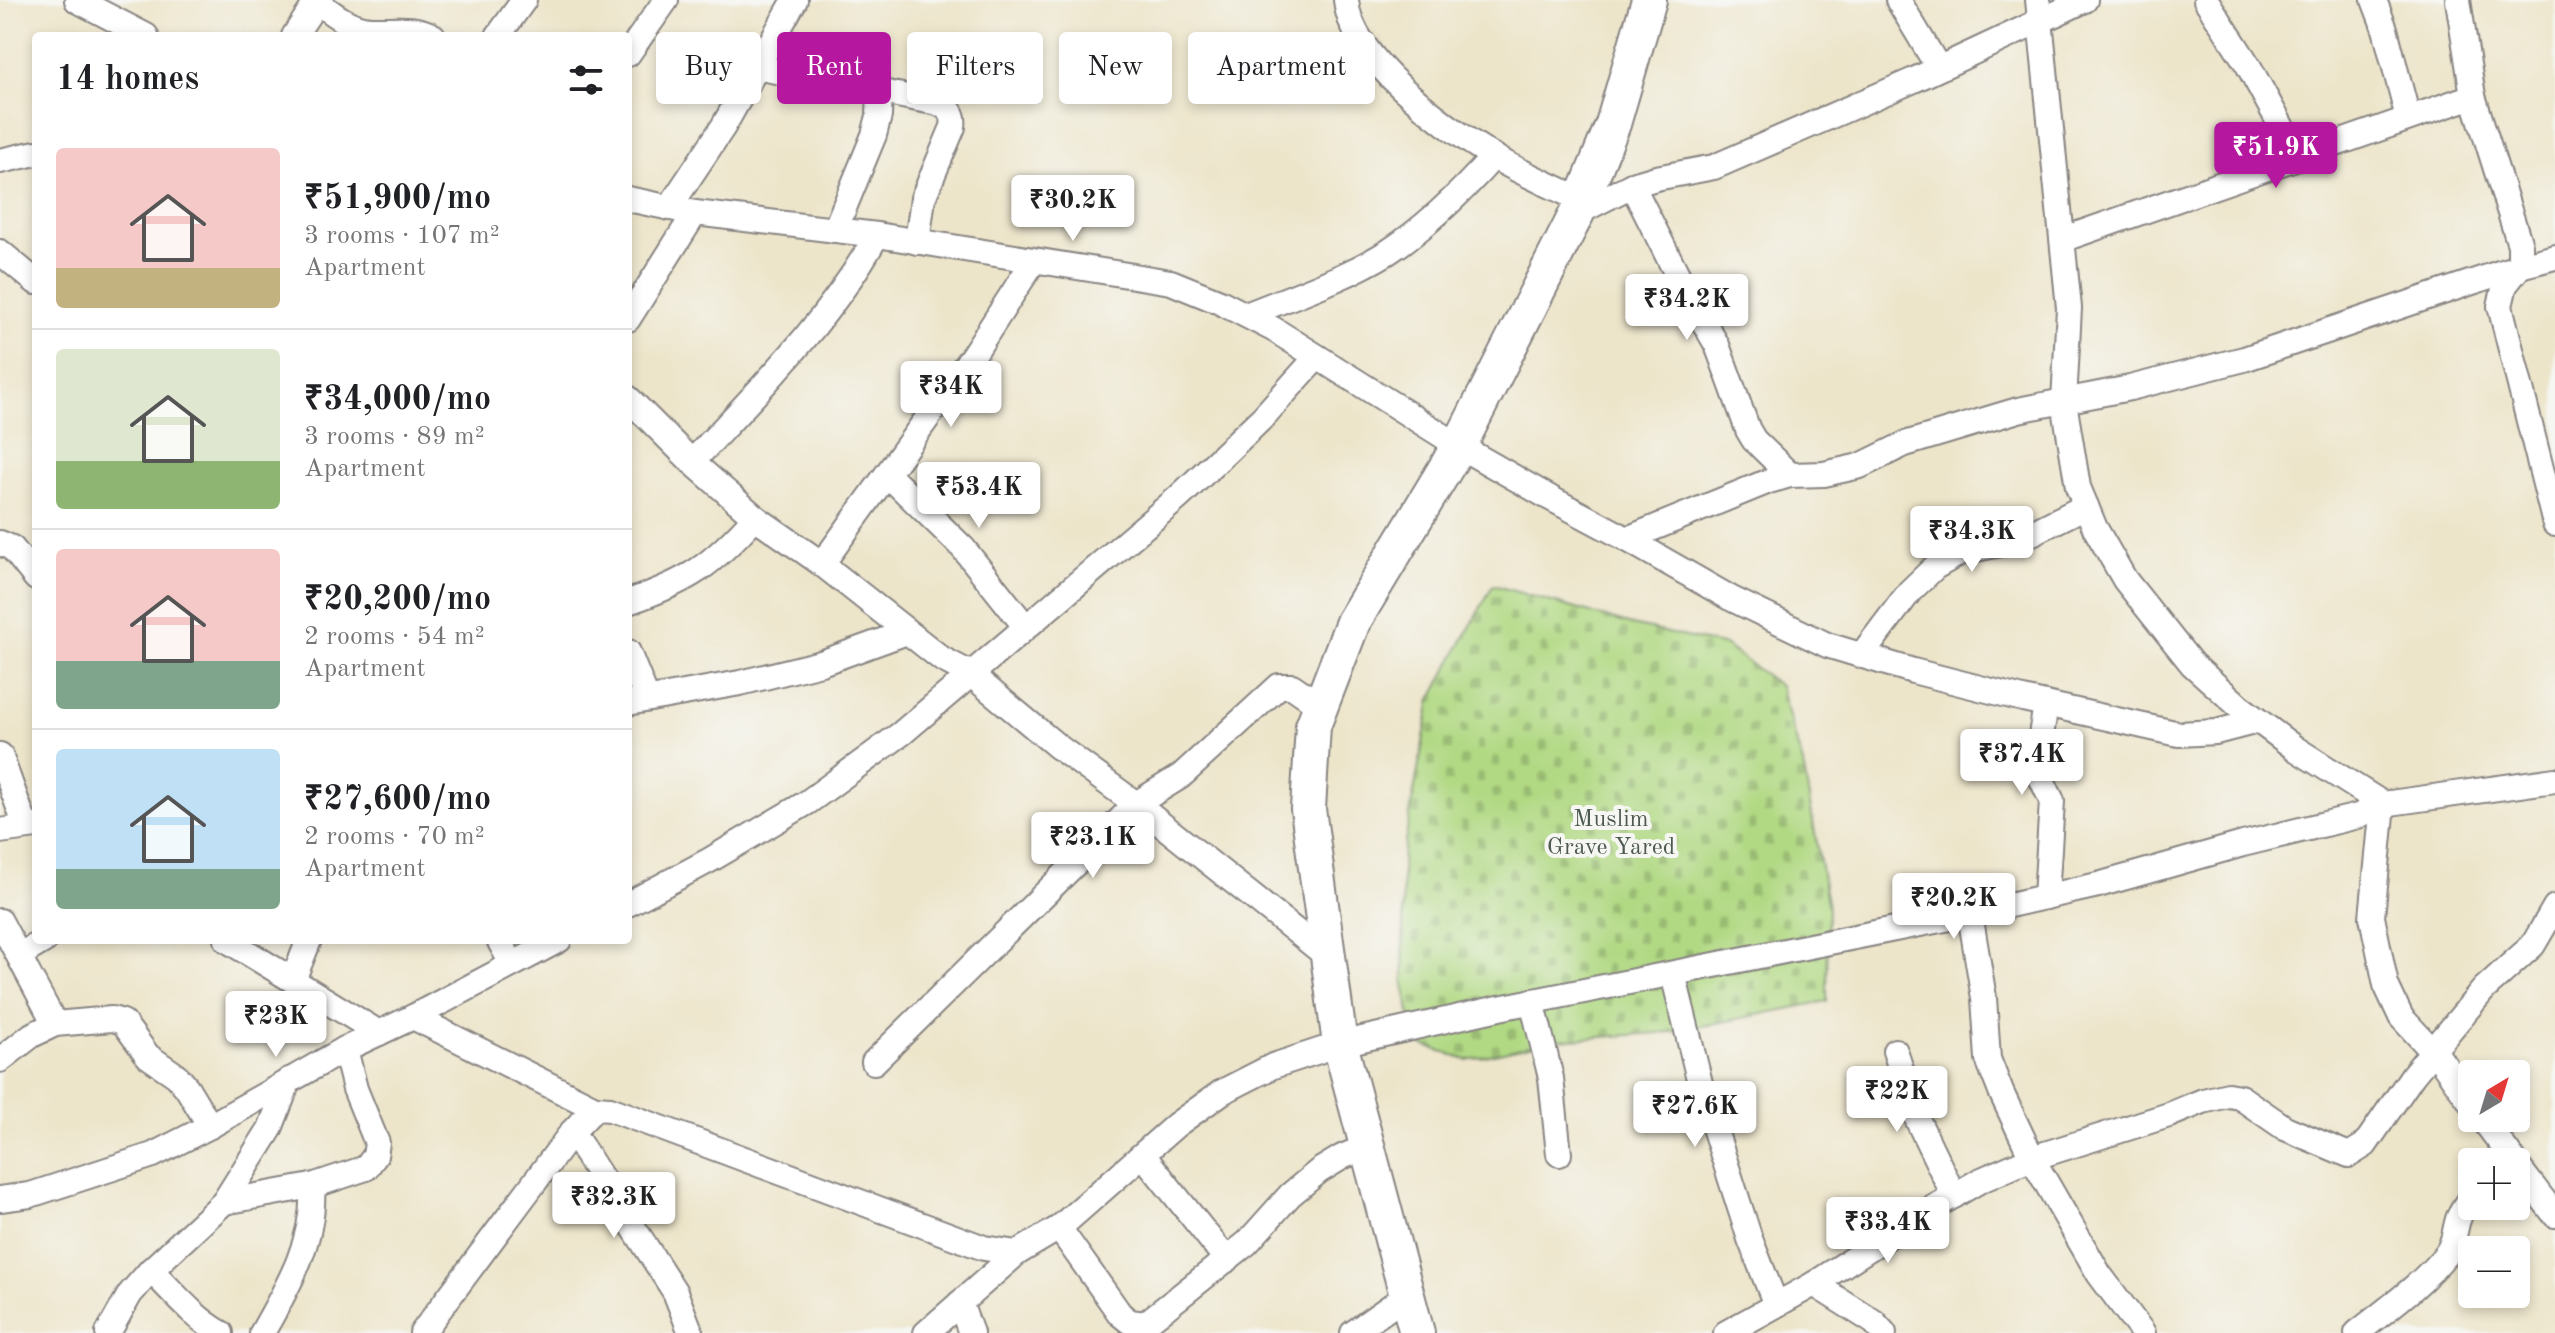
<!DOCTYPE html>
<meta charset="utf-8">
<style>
body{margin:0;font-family:"Old Standard TT",serif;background:#f2f2f2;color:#202124;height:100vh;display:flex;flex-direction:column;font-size:30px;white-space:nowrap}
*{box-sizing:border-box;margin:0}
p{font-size:26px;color:#757577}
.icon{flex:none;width:44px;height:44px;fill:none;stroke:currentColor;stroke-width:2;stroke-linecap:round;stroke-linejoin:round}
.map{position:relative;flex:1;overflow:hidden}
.sheet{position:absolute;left:32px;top:32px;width:600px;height:912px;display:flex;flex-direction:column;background:#fff;border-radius:8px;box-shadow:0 4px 12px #0003}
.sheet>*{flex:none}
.top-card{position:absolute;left:656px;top:32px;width:760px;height:72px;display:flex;gap:16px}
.needle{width:52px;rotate:38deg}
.controls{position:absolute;left:2458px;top:1060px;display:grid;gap:16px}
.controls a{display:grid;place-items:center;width:72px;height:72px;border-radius:8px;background:#fff;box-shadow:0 4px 12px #0003;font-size:40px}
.price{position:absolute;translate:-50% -68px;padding:0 18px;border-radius:8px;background:#fff;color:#222;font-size:26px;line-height:52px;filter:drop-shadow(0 2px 4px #0008)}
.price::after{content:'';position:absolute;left:50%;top:48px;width:24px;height:18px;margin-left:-12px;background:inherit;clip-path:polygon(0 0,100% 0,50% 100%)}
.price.selected{background:#b5179e;color:#fff}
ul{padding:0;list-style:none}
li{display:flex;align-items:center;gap:24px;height:200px;padding:0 24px}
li+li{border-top:2px solid #e0e0e0}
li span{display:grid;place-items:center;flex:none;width:224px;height:160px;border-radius:8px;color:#555}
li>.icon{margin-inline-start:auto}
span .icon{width:96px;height:96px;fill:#fffc;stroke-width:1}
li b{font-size:34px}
h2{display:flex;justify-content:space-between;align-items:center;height:96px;padding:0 24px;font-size:34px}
.pill{padding:0 28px;border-radius:8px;background:#fff;box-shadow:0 4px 12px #0003;font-size:28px;line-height:72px}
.pill.selected{background:#b5179e;color:#fff}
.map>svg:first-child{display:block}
.cemetery{fill:url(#cemetery-stones);stroke:#6a7e5f;stroke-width:2}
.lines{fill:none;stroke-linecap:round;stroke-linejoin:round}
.minor-casing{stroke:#888482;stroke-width:28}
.secondary-casing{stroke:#888482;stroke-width:38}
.minor{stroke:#fff;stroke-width:24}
.secondary{stroke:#fff;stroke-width:34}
.labels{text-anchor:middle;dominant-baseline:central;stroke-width:8;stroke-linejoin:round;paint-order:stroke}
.park-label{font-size:24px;fill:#4d5951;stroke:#f6f6f2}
</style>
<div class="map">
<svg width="2555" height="1333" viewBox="0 0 2555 1333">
<defs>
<pattern id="cemetery-stones" width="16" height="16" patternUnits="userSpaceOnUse" patternTransform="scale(2)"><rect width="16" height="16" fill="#b1d983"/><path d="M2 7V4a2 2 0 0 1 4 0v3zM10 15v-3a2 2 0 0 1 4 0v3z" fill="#98ba72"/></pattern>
</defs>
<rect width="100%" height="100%" fill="#f6f6f2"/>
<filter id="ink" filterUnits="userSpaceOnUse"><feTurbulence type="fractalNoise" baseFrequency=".0125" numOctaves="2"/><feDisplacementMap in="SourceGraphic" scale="16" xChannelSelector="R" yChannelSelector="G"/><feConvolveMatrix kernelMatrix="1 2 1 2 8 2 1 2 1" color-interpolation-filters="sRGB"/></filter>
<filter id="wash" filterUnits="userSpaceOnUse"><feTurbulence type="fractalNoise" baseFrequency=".006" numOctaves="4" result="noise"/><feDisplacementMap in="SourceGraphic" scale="32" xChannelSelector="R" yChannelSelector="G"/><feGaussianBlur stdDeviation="1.8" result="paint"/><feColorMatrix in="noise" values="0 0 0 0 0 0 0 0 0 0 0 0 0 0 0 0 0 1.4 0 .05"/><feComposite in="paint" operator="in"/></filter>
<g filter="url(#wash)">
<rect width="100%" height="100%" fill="#ede5ca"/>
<polygon class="cemetery" points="1493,585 1632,625 1726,646 1780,686 1803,764 1828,908 1827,1001 1672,1032 1557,1040 1467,1060 1416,1043 1404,985 1402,858 1431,699"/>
</g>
<g filter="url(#ink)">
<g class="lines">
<g class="minor-casing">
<g id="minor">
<polyline points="77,0 146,36"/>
<path d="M1346 0C1350 59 1447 128 1494 157 1522 173 1553 187 1582 200"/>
<polyline points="1898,0 1938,67"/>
<polyline points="2038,0 2069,308 2064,402 2078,487 2095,528 2125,580 2192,664 2240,707 2296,749 2383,804 2372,917 2386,985 2401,1017 2440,1059 2472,1104"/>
<polyline points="2206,0 2248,65 2298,157"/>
<polyline points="2374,0 2385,29 2408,118"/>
<polyline points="2458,0 2473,96 2520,245 2520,266 2505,285 2500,306 2555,524"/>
<path d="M317 2C331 12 346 25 363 28 387 32 410 23 433 36"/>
<polyline points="294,36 318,0"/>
<polyline points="498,36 524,0"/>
<polyline points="628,54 666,0"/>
<path d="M755 67 938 103C950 109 955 114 953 127L923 198 917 242"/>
<polyline points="0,161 36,153"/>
<polyline points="1632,185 1656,178 1714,167 1914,80 2085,0"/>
<polyline points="628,199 695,213 877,235 1171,282 1220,302 1273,329 1459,446 1550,498 1627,539 1730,598 1827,645 1913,671 2023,699 2179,734 2216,732 2258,721"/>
<polyline points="669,208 723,127 795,0"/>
<polyline points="1577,213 1632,185 1686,292 1717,345 1748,430 1754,440 1790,475"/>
<polyline points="835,230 874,135 879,116 880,91"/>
<polyline points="2064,239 2473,96"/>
<polyline points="0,252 36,282"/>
<path d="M1246 315C1293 296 1344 279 1388 252 1428 226 1462 192 1494 156"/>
<polyline points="628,319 695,213"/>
<polyline points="628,398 692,462 755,517 822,564 942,659 969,673 1057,746 1136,804 1327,956"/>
<path d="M692 462C759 390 829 321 877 235"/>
<polyline points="888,475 963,548 1025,626"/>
<polyline points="1627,539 1769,481 1790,475 1824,474 1860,466 1905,444 2018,410 2130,388 2244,359 2520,266 2555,257"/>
<polyline points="0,543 12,548 36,578"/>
<polyline points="822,564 973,355 1033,262"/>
<path d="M628 602C690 581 712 565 755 517"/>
<polyline points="628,652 647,699"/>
<polyline points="1861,656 1910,591 1935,567 1961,552 2016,541 2086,506"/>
<polyline points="628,703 740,683 821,663 907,632"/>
<polyline points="0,755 26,827"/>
<polyline points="0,831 36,826"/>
<polyline points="2046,897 2052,801 2036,767 2046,704"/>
<polyline points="628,904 710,860 808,802 902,733 1179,497 1262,418 1317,357"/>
<polyline points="1970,914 1984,998 1988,1059 2001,1092 2032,1158 2099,1274 2143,1333"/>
<polyline points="0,921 55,1024"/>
<polyline points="227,940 379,1033"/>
<polyline points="499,940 512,964"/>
<polyline points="20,955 45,940"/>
<polyline points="1673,974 1701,1087 1750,1239 1776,1305"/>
<polyline points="293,980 309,940"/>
<polyline points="1532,1001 1551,1078 1559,1154"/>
<polyline points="413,1017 595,1108"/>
<polyline points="1895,1051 1918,1121 1954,1196"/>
<polyline points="0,1060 32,1035 55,1024 112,1019 123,1022 148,1056 177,1076 187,1088 210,1126"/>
<polyline points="874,1062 1136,804 1181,776 1279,686 1292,686 1321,706"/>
<polyline points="2482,1118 2515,1162"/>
<polyline points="572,1132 675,1292 691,1333"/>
<polyline points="1143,1155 1227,1260"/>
<polyline points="2516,1164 2555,1215"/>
<polyline points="0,1199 30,1195 153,1155 210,1126 345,1049 413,1017 559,940"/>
<polyline points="224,1202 312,1186 366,1168 375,1156 377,1143 355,1089 345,1049"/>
<polyline points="1059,1228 1120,1314 1130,1322 1145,1324 1247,1243 1290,1195 1319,1171 1342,1157 1366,1147"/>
<path d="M151 1270C173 1292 194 1318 221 1333"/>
<polyline points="1814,1284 1874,1322 1884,1333"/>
<polyline points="960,1303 971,1333"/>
<polyline points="108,1333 130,1294 151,1270 224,1202 270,1129 289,1080"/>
<path d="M262 1333C288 1287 316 1239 312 1186"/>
<polyline points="422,1333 572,1132 595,1108 610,1109 984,1248 1017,1253 1059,1228 1176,1125 1222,1092 1273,1066 1340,1044 1499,1008 1970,914 2098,885 2243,844 2358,816 2383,804 2555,780"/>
<polyline points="926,1333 1017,1253"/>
<polyline points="1353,1333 1407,1295"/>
<polyline points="1726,1333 1814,1284 1921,1215 1979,1181 2032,1158 2169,1115 2203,1101 2228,1095 2240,1097 2285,1128 2349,1155 2365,1145 2413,1075 2484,989 2533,945 2555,907"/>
<path d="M2357 1333C2388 1308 2422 1285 2447 1253 2454 1243 2454 1234 2457 1223 2459 1213 2466 1204 2472 1196"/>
</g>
</g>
<g class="secondary-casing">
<polyline id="secondary" points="1417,1333 1340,1044 1308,809 1313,726 1353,622 1459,446 1577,213 1613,124 1649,0"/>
</g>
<use href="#minor" class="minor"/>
<use href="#secondary" class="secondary"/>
</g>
</g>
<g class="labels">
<g class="park-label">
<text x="1611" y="820">Muslim<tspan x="1611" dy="28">Grave Yared</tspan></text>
</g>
</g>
</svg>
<div class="controls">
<a><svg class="needle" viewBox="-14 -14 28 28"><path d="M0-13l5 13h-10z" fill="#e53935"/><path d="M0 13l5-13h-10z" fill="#757577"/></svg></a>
<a>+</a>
<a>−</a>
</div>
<b class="price selected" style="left:2276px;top:190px">₹51.9K</b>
<b class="price" style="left:1073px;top:243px">₹30.2K</b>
<b class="price" style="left:1687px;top:342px">₹34.2K</b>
<b class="price" style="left:951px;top:429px">₹34K</b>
<b class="price" style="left:979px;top:530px">₹53.4K</b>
<b class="price" style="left:1972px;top:574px">₹34.3K</b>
<b class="price" style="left:2022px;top:797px">₹37.4K</b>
<b class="price" style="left:1093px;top:880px">₹23.1K</b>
<b class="price" style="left:1954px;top:941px">₹20.2K</b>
<b class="price" style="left:276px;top:1059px">₹23K</b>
<b class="price" style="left:1897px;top:1134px">₹22K</b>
<b class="price" style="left:1695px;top:1149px">₹27.6K</b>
<b class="price" style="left:614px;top:1240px">₹32.3K</b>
<b class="price" style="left:1888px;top:1265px">₹33.4K</b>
<div class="top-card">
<a class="pill">Buy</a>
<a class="pill selected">Rent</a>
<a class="pill">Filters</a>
<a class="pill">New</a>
<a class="pill">Apartment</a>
</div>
<section class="sheet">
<h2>14 homes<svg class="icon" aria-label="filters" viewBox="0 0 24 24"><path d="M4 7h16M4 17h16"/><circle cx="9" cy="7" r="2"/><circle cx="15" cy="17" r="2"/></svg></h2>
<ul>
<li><span style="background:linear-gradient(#f6c9c9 75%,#c2b280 0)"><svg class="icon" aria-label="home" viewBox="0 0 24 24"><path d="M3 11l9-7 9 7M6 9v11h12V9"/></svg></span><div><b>₹51,900/mo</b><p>3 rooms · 107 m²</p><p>Apartment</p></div></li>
<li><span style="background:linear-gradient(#dfe7d0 70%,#8fb573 0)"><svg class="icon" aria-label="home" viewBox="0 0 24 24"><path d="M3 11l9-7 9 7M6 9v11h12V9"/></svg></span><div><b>₹34,000/mo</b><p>3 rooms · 89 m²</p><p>Apartment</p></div></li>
<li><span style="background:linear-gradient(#f6c9c9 70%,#7fa58c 0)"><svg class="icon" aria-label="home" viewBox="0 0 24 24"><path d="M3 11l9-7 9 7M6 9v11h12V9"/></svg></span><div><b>₹20,200/mo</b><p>2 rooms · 54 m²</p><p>Apartment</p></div></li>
<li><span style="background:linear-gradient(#bfe0f5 75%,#7fa58c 0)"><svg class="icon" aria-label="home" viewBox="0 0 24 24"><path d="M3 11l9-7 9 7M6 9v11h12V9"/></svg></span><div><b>₹27,600/mo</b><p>2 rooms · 70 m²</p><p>Apartment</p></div></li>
</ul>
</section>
</div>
